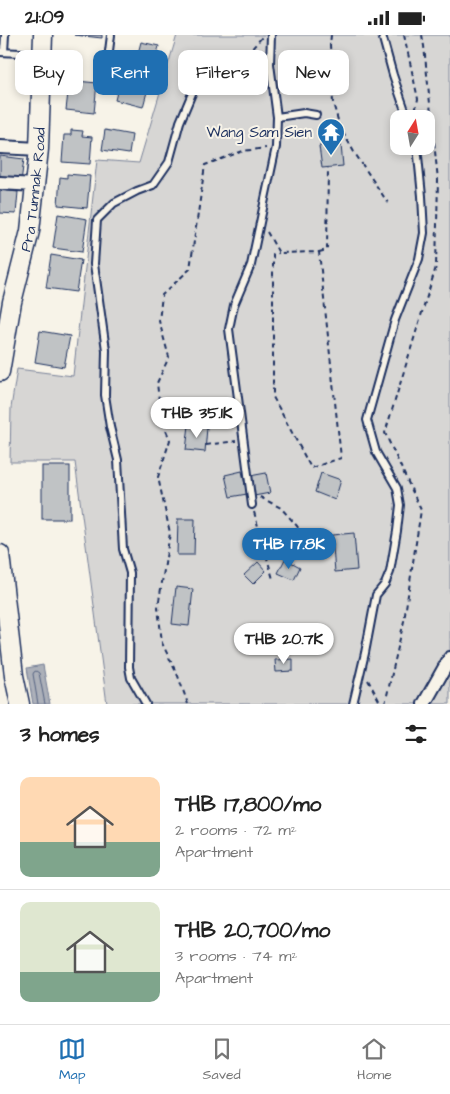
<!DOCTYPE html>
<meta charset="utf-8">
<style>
body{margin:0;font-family:"Architects Daughter",sans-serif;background:#f2f2f2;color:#222;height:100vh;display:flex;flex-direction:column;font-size:19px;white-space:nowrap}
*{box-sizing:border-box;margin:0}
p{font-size:16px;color:#767676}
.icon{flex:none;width:28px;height:28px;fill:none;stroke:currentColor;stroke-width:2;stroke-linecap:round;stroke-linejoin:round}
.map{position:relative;height:669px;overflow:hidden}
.sheet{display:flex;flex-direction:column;background:#fff;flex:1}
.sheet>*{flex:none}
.hud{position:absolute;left:15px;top:15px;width:420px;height:45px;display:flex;gap:10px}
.needle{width:32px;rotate:11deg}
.tools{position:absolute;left:390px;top:75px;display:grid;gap:10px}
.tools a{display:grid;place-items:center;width:45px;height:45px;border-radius:10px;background:#fff;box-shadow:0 2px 8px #0003;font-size:25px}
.price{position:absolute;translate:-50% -42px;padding:0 11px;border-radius:18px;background:#fff;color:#222;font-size:16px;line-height:32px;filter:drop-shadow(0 1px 2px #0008)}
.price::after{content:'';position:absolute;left:50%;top:30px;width:15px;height:11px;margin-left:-8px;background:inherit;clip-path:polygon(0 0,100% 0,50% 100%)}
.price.selected{background:#1f6fb2;color:#fff}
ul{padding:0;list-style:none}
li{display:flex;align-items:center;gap:15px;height:125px;padding:0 20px}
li+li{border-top:1px solid #e0e0e0}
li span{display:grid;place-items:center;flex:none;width:140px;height:100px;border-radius:10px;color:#555}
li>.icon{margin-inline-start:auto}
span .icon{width:60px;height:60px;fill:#fffc;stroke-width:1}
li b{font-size:21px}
h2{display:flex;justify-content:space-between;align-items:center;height:60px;padding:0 20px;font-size:21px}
.tag{padding:0 18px;border-radius:10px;background:#fff;box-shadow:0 2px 8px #0003;font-size:18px;line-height:45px}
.tag.selected{background:#1f6fb2;color:#fff}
.status{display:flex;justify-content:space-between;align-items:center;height:35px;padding:0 25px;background:#fff;direction:ltr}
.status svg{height:14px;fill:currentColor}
.dock{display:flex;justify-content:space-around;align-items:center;height:70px;border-top:1px solid #e0e0e0;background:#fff;font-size:14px;color:#767676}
.dock a{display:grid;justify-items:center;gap:2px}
.dock .selected{color:#1f6fb2}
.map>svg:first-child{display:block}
.green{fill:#d7d6d4;stroke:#798299;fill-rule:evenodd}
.water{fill:#acb0b9;stroke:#727c95}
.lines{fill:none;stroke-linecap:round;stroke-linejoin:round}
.shore{stroke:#556382;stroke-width:1}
.building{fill:#c0c3c5;stroke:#1b2f5e}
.lane-casing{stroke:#1b2f5e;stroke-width:10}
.street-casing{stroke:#1b2f5e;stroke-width:16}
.secondary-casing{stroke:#1b2f5e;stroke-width:21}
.path{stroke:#1b2f5e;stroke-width:2;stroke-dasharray:5 4;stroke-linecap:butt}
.lane{stroke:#f7f3e8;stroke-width:6}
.street{stroke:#f7f3e8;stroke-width:12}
.secondary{stroke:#f7f3e8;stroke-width:18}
.labels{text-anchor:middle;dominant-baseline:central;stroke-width:4;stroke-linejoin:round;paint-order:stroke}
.poi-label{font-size:15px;fill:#1b2f5e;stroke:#f7f3e8;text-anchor:end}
.street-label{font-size:15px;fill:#1b2f5e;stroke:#f7f3e8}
</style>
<div class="status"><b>21:09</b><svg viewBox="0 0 49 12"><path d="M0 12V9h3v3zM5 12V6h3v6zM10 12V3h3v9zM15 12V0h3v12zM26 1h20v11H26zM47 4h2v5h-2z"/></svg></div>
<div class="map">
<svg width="450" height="669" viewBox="0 0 450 669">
<rect width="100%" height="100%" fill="#f7f3e8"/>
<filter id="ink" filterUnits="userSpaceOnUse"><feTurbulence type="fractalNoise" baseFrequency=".02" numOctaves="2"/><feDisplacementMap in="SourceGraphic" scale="10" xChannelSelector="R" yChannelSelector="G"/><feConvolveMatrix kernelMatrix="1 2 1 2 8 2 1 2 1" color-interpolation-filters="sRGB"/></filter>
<g filter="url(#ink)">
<path class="green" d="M177 0H450V669H107L75 427H10L11 373 17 334 73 341 97 125 139 128ZM399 84H426V111H399Z"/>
<polygon class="water" points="43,630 50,669 33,669 27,633"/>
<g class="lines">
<polyline class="shore" points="38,669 33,639 34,637 36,636 39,638 45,669"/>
</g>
<g class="building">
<polygon points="74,0 102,0 102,3"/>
<polygon points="141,7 159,11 143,72 115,65 123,34 133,37"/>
<polygon points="77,46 97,48 94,78 66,75 69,49 76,49"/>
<polygon points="71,95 83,96 82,101 92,102 90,129 62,127 64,100 71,100"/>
<polygon points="105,95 132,100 129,119 102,115"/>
<polygon points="341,110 343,131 322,133 319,111"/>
<polygon points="0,121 24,124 21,147 0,144"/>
<polygon points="67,139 90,141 87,173 58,170 60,142 67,143"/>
<polygon points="0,155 18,157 16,179 0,178"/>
<polygon points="58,179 87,184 82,217 53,213"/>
<polygon points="51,220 81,225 76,257 46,253"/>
<polygon points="40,296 70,301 64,332 35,327"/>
<polygon points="189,390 207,392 205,417 186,415"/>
<rect x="42" y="431" width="28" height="53"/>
<polygon points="242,436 247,459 230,462 225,440"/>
<polygon points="266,438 270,458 254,461 250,441"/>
<polygon points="321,438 341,445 335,465 315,457"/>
<polygon points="178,484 195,484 194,520 177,520"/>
<polygon points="354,498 357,535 335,537 332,500"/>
<polygon points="285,524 300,532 294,545 278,538"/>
<polygon points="258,527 266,536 253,549 244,540"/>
<polygon points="176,552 193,554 189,591 172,589"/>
<polygon points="293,624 293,636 276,637 275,625"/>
</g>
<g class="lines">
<g class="lane-casing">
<g id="lane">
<polyline points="382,0 393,40 408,84"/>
<polyline points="0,17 41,19"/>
<polyline points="4,17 5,0"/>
<polyline points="107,32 111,0"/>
<polyline points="277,82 304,78 316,80"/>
<polyline points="252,470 229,294 234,270 251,230 276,112 277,82 270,29 271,0"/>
<polyline points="146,669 131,643 129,632 130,538 123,514 118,425 110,392 105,360 106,315 94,229 97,185 114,168 137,156 153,150 169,127 180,87 198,44 213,34 253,34 270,29"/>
<polyline points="353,669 365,618 376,560 385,549 390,537 397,496 400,470 397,453 376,417 367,385 395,285 419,224 424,198 422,161 417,111"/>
</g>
</g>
<g class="street-casing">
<g id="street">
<polyline points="0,112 39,114"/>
<polyline points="0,148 35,150"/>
<polyline points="424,669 450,623"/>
</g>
</g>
<g class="secondary-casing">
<g id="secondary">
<path id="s1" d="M0 337 12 267 30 196 39 114 43 0"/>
<polyline points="0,519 14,641 20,669"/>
</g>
</g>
<g class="path">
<polyline points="331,0 330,10 333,68 340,92 354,117 388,168"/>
<polyline points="404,0 418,64 415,76"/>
<polyline points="240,25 240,23 249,17 262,2"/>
<polyline points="267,197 279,218 319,217 341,423 311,433 273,362 273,219 279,218"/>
<polyline points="319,217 327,215 328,133"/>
<polyline points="206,410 236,406"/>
<polyline points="260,462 281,473 297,491 315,519"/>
<polyline points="254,477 273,544"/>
<polyline points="368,645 381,669"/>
<polyline points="188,669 178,641 162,608 158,572 170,498 158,442 170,405 161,383 157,348 169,322 159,286 162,260 190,234 205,130 243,116 266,113"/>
<polyline points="385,669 404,586 421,475 385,398 436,232 438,145 424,11 422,0"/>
</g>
<use href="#lane" class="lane"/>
<use href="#street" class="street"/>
<use href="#secondary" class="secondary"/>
</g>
</g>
<defs>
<g id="temple-pin" transform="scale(1.4375)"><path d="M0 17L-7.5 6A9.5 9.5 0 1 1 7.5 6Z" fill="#1f6fb2" stroke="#f7f3e8"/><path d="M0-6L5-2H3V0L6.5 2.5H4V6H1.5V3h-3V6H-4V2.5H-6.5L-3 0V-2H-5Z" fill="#fff"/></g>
</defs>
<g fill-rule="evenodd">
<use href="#temple-pin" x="331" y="97"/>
</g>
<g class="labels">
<g class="poi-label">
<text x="312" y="97">Wang Sam Sien</text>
</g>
<g class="street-label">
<text stroke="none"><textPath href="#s1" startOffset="186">Pra Tumnak Road</textPath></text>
</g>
</g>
</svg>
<div class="tools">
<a><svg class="needle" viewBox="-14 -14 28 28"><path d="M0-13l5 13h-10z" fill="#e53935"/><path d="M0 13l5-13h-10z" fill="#767676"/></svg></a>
</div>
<b class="price" style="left:197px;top:404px">THB 35.1K</b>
<b class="price selected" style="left:289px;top:535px">THB 17.8K</b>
<b class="price" style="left:284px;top:630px">THB 20.7K</b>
<div class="hud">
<a class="tag">Buy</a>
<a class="tag selected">Rent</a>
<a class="tag">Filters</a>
<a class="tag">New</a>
</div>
</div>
<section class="sheet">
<h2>3 homes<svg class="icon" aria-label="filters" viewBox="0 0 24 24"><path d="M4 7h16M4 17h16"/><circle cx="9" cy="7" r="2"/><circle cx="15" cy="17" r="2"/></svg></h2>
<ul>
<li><span style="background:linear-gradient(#ffd9b3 65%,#7fa58c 0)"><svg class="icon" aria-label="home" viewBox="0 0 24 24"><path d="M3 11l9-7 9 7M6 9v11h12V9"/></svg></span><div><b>THB 17,800/mo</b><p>2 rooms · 72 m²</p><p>Apartment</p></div></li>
<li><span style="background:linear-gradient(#dfe7d0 70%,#7fa58c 0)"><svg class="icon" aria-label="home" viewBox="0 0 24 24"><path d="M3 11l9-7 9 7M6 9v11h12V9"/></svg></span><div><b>THB 20,700/mo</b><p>3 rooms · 74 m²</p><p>Apartment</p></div></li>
</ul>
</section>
<nav class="dock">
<a class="selected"><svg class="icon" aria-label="map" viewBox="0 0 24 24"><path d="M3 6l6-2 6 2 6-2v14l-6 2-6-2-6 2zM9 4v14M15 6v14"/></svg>Map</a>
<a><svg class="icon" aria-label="saved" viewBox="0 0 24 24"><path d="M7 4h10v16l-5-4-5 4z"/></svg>Saved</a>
<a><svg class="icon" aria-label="home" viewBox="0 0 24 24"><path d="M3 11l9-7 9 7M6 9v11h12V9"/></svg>Home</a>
</nav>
